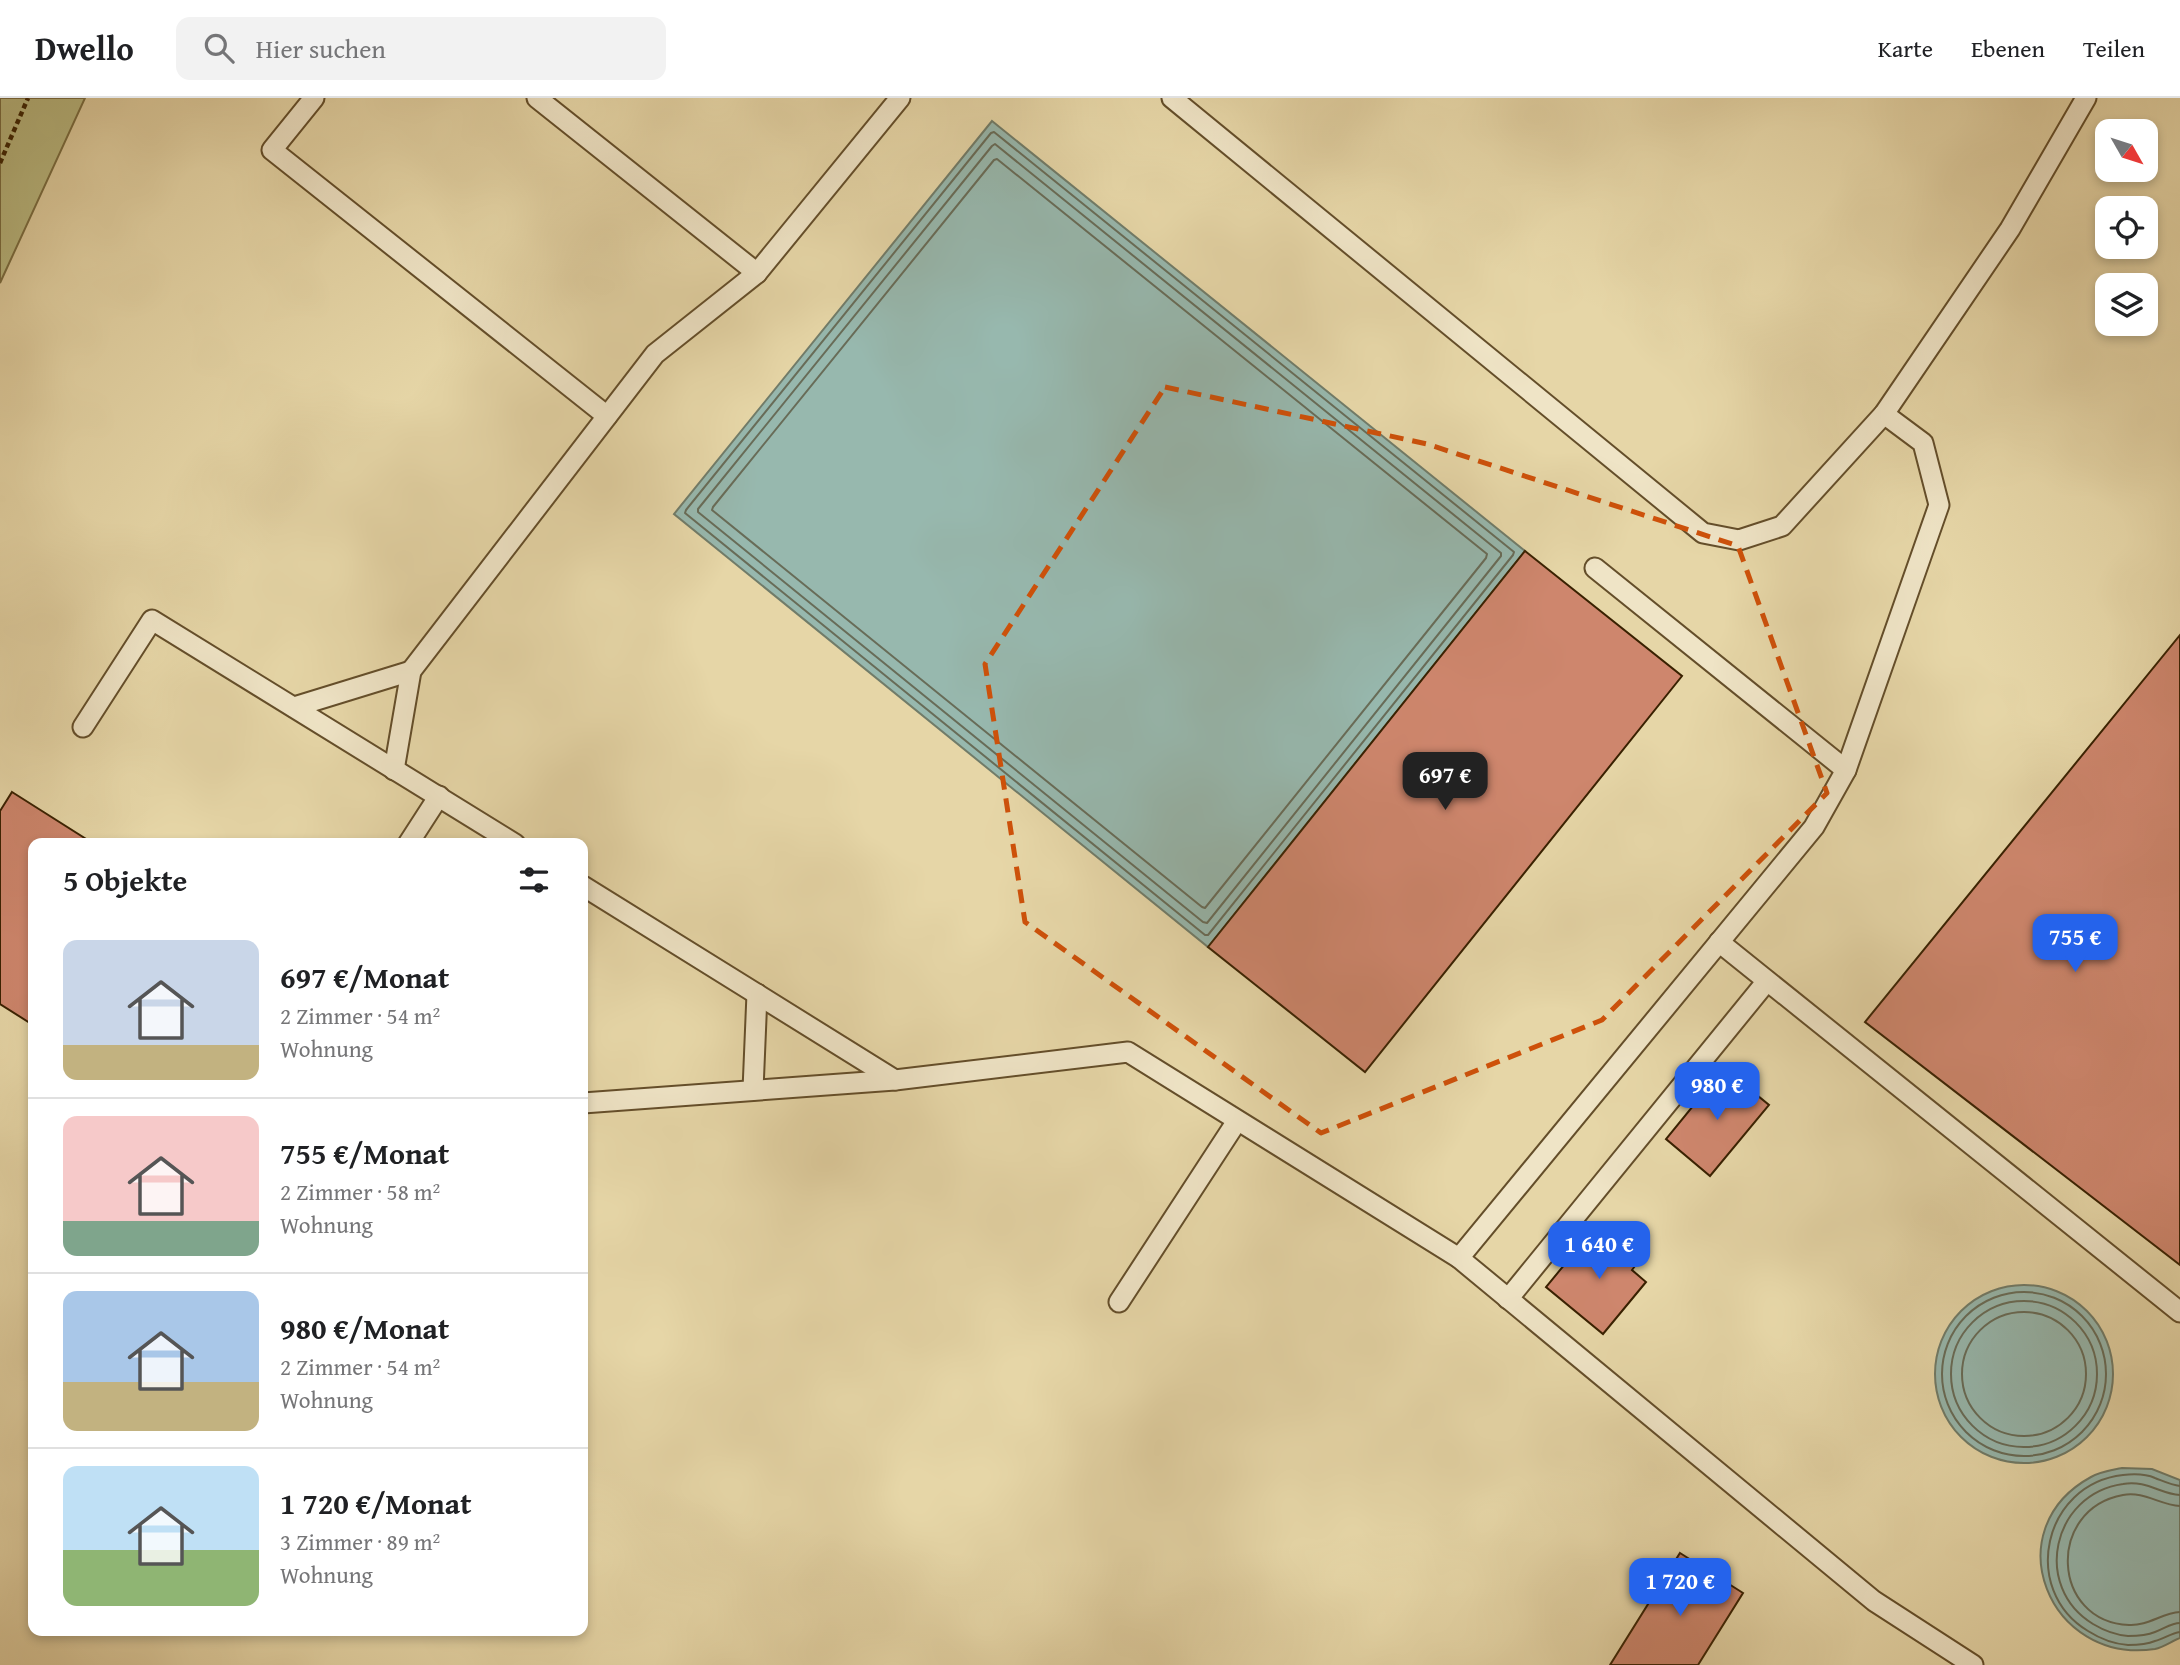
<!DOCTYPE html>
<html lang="de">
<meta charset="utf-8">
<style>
body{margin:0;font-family:"Gentium Book Plus",serif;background:#f2f2f2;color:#202124;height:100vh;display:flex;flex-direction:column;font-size:26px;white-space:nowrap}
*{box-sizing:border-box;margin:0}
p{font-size:23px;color:#757577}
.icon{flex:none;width:38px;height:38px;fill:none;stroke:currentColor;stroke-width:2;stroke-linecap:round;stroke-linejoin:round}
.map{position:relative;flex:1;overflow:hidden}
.panel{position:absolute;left:28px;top:740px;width:560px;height:798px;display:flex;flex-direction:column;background:#fff;border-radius:14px;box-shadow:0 4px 10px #0003}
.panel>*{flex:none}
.needle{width:46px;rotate:129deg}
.buttons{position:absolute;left:2095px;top:21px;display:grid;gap:14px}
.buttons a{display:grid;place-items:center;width:63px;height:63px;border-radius:14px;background:#fff;box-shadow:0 4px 10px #0003;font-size:35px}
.price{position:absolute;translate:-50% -60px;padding:0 16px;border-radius:14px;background:#2563eb;color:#fff;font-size:23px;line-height:46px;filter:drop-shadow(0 2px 4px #0008)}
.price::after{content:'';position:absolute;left:50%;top:42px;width:21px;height:16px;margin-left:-10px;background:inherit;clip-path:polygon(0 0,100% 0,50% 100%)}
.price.on{background:#222;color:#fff}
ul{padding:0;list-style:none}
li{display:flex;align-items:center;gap:21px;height:175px;padding:0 35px}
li+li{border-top:2px solid #e0e0e0}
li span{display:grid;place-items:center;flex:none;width:196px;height:140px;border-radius:14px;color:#555}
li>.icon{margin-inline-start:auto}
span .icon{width:84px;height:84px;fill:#fffc;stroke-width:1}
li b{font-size:30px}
h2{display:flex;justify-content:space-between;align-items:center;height:84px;padding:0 35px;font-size:30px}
header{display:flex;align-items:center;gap:42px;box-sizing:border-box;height:98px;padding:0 35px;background:#fff;border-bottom:2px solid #e0e0e0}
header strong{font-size:33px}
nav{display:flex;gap:38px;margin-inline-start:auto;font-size:24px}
.search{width:490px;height:63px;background:#f2f2f2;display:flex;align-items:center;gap:18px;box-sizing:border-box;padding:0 24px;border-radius:14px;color:#757577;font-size:26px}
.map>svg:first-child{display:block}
.green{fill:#bbbc83;stroke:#7a6e42;stroke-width:2}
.water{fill:#97b8ae;stroke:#717c69;stroke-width:2}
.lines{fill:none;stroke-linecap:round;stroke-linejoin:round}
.shore{stroke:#686c58;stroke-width:2}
.building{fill:#ce866d;stroke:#392101;stroke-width:2}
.service-casing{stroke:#644e2a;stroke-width:23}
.path{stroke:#392101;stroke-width:4.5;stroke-dasharray:5 3.5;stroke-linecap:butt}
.service{stroke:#efe4c6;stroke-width:19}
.marked{fill:none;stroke:#ce510a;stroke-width:5;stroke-dasharray:14 9;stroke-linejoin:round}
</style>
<header>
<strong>Dwello</strong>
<div class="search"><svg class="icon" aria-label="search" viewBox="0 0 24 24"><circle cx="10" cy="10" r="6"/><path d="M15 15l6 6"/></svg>Hier suchen</div>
<nav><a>Karte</a><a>Ebenen</a><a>Teilen</a></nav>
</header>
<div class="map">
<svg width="2180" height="1567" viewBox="0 0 2180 1567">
<rect width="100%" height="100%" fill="#e6d6a7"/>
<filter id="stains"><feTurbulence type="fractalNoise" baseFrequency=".00286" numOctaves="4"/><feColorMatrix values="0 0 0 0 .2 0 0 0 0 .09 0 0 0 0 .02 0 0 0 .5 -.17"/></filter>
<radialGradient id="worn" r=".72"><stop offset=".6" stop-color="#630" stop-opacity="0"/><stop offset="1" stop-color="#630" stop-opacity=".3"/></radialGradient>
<polygon class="green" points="0,0 85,0 0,185"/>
<g class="water">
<polygon points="992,23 1525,453 1208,849 674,416"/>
<circle cx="2024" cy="1276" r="89"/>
<path d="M2122 1370 2152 1371 2180 1382V1540C2172 1543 2164 1549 2155 1551 2049 1567 1994 1432 2091 1379 2100 1374 2112 1372 2122 1370Z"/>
</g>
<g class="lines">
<g class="shore">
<polygon points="994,34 1514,454 1513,457 1208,837 1205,837 685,415 686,412 991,35"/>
<polygon points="995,46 1501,455 1501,458 1207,825 1203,824 698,414 698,411 992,48"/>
<polygon points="997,61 1487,456 1486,460 1205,810 1202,809 712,412 713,409 994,62"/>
<circle cx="2024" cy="1276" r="82"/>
<circle cx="2024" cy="1276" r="73"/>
<circle cx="2024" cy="1276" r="62"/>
<path d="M2180 1388C2171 1387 2163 1383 2155 1380 2146 1376 2132 1376 2123 1377 2043 1386 2020 1492 2088 1533 2099 1540 2114 1546 2128 1547 2136 1547 2148 1546 2155 1543 2164 1541 2171 1535 2180 1534"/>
<path d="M2180 1397C2160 1396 2147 1382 2123 1386 2052 1396 2032 1489 2093 1526 2103 1532 2116 1537 2128 1538 2136 1538 2148 1537 2155 1534 2164 1531 2171 1525 2180 1525"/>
<path d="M2180 1408C2160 1407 2144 1393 2123 1397 2046 1411 2051 1524 2129 1527 2148 1528 2162 1515 2180 1514"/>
</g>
</g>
<g class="building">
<polygon points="1525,453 1682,578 1365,974 1208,849"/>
<polygon points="2180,537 2180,1167 1865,924"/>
<polygon points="12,694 94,746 33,746 33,927 0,906 0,713"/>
<polygon points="1724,970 1769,1007 1710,1078 1666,1041"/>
<polygon points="1589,1137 1604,1149 1614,1138 1641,1160 1632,1172 1646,1184 1603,1236 1546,1189"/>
<polygon points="1680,1455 1743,1495 1698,1567 1610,1567"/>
</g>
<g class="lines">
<g class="service-casing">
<g id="service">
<polyline points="314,0 272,52 607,318"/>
<polyline points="537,0 757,175"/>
<polyline points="1172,0 1703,435 1739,442 1782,428 1884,316 2010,131 2086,0"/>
<polyline points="1595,470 1846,672"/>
<polyline points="294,609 411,573"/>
<polyline points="83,629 152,522 515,746"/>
<polyline points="394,672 411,573 655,256 757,175 900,0"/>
<polyline points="408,746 439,698"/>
<polyline points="583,788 895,982 1128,954 1459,1160 1874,1503 1973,1567"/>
<polyline points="1719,844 2180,1214"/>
<polyline points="753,992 757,896"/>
<polyline points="583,1005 895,982"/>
<polyline points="1459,1160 1814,729 1846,672 1939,407 1923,345 1884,316"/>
<polyline points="1508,1201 1767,883"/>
<polyline points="1119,1204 1237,1023"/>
</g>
</g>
<polyline class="path" points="0,65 28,0"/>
<use href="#service" class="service"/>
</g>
<path class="marked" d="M1165 289 1427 346 1738 448 1827 695 1602 922 1321 1035 1025 824 985 566Z"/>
<rect width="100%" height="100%" filter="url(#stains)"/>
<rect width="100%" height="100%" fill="url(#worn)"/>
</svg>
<div class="buttons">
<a><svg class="needle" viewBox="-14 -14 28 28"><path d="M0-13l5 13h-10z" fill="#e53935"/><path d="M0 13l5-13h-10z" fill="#757577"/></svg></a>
<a><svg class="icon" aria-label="locate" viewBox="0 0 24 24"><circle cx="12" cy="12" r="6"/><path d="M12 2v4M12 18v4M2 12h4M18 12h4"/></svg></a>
<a><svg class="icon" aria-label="layers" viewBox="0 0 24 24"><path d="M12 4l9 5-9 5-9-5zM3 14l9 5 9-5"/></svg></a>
</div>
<b class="price on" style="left:1445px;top:714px">697 €</b>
<b class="price" style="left:2075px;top:876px">755 €</b>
<b class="price" style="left:1717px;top:1024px">980 €</b>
<b class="price" style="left:1599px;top:1183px">1 640 €</b>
<b class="price" style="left:1680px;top:1520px">1 720 €</b>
<section class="panel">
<h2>5 Objekte<svg class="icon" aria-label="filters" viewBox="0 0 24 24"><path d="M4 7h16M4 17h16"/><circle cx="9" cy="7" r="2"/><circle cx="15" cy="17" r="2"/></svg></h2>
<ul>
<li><span style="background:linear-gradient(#c9d6e8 75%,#c2b280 0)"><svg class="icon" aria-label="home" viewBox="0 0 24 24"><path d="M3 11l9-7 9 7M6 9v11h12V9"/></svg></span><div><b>697 €/Monat</b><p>2 Zimmer · 54 m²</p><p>Wohnung</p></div></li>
<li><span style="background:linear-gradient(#f6c9c9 75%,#7fa58c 0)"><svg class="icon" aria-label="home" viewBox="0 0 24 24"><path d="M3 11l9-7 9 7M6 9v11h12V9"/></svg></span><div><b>755 €/Monat</b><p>2 Zimmer · 58 m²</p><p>Wohnung</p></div></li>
<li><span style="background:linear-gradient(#a9c7e8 65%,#c2b280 0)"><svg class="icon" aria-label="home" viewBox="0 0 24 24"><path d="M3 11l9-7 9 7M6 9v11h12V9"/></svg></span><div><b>980 €/Monat</b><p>2 Zimmer · 54 m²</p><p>Wohnung</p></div></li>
<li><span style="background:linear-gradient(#bfe0f5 60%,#8fb573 0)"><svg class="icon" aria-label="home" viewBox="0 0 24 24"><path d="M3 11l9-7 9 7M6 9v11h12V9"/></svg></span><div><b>1 720 €/Monat</b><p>3 Zimmer · 89 m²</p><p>Wohnung</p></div></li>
</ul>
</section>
</div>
